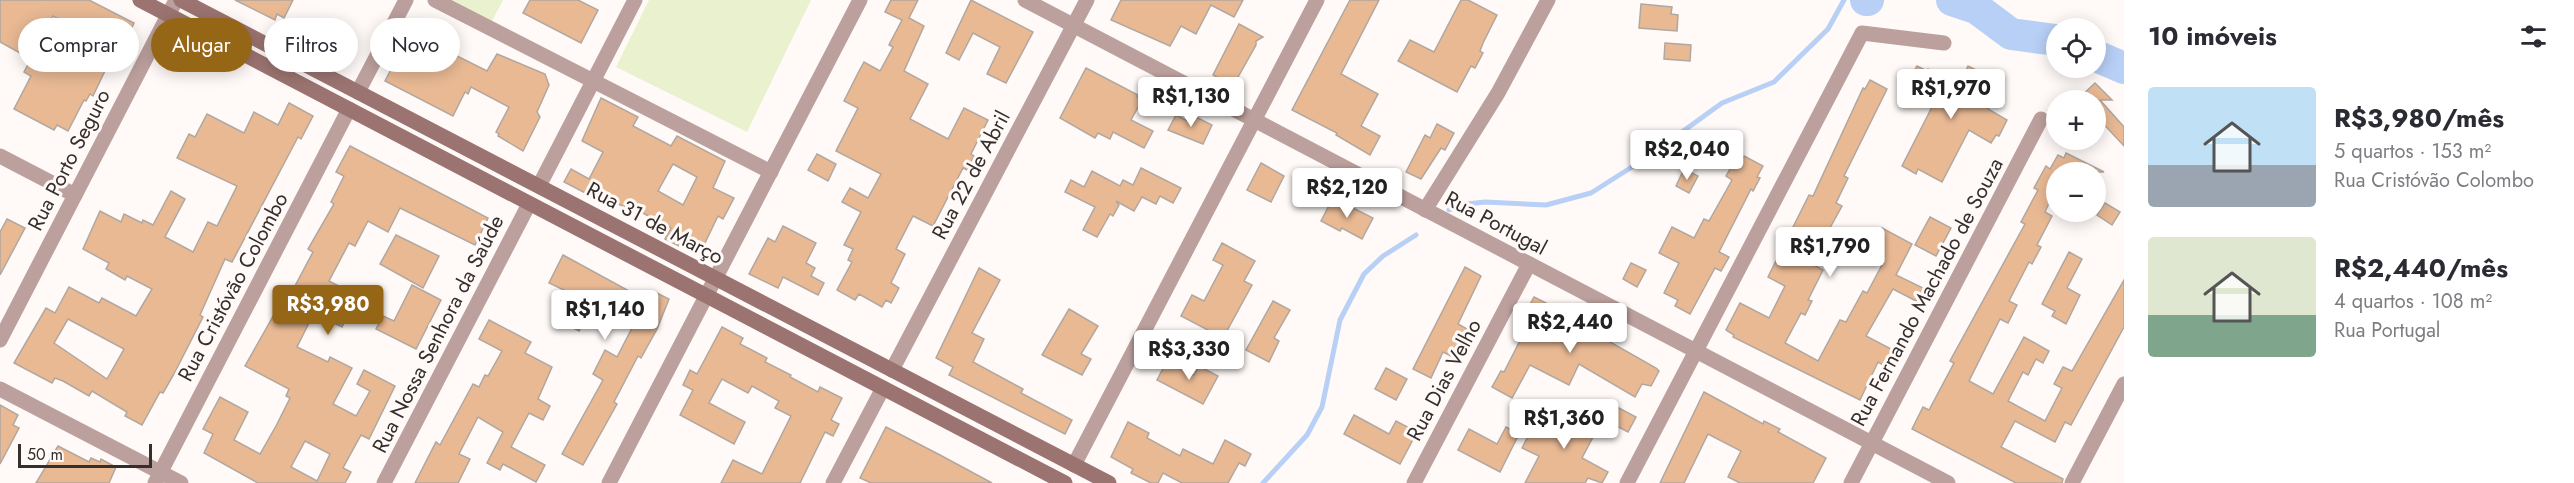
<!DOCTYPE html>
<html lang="pt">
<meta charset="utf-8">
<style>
body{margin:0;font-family:Jost,sans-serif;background:#f2f2f3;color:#2b2b33;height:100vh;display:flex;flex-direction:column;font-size:22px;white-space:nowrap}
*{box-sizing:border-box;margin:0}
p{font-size:20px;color:#7c7c81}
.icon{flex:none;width:33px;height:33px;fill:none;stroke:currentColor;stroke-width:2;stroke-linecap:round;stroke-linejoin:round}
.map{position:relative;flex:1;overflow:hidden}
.side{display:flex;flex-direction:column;background:#fff;width:450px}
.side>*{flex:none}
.top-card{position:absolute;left:18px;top:18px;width:570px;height:54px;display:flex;gap:12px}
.controls{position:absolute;left:2046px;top:18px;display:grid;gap:12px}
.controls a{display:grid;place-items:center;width:60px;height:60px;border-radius:50%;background:#fff;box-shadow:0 3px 15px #0003;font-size:30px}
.scale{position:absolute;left:18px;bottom:15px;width:134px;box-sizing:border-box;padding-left:6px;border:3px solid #342f2d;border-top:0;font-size:16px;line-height:21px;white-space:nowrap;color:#342f2d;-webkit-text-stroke:4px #fffaf7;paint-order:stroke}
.price{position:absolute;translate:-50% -51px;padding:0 14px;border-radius:6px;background:#fff;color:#222;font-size:20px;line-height:39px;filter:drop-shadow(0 2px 3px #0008)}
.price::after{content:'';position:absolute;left:50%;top:36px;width:18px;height:14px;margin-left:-9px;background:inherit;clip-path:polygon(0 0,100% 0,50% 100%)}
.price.selected{background:#966617;color:#fff}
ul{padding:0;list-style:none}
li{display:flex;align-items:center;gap:18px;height:150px;padding:0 24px}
li span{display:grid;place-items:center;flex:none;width:168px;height:120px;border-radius:6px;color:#555}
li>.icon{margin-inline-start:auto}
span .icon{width:72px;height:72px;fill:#fffc;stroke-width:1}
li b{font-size:26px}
h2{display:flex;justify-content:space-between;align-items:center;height:72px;padding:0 24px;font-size:26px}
.chip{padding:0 21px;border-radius:27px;background:#fff;box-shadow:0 3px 15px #0003;font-size:21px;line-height:54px}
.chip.selected{background:#966617;color:#fff}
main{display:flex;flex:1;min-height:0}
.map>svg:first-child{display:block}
.green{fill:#eaf1cf}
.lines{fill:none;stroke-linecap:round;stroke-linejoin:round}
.stream{stroke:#b8d0f6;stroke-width:5}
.river{stroke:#b8d0f6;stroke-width:32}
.building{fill:#e9b994;stroke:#b1a79f;stroke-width:1.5;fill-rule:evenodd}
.minor{stroke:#bca09d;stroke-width:15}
.tertiary{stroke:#bca09d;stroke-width:15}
.secondary{stroke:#9b7471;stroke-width:15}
.labels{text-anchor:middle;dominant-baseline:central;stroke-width:6;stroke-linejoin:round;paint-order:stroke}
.street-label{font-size:21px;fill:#342f2d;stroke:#fffaf7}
</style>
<main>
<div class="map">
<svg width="2124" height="483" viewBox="0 0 2124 483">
<rect width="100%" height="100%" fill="#fffaf7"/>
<g class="green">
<polygon points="435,0 503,0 489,27"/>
<polygon points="649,0 811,0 747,132 616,67"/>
</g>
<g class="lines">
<g class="stream">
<polyline points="1449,210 1467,204 1485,202 1546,205 1591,193 1646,158 1722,103 1774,82 1828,29 1844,0"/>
<polyline points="1263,483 1307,435 1322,407 1340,320 1364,274 1383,256 1416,235"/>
</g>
<g class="river">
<polyline points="1866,0 1868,0"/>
<polyline points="1952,0 1976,8 2011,34 2056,40"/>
<polyline points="2096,56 2124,68"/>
</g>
</g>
<g class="building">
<path d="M0 0H89L134 23 122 48 115 50 93 96 90 94 86 101 84 100 68 131 57 125 54 130 14 109 31 76 24 72 31 59 0 42ZM53 16 82 31 68 59 39 44Z"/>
<polygon points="235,0 293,0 284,18 277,14 275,20"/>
<polygon points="530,0 578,0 598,10 581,43 523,13"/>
<polygon points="891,0 918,0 909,18 924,26 904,71 928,84 910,119 948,139 964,108 988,120 971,154 974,156 967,170 963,168 933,226 913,216 896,249 905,254 891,283 899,288 891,303 886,300 882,307 859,294 855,300 837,290 852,262 848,260 853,249 844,245 861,212 842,202 850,188 868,198 881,174 836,151 858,108 844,101 858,73 864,62 880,71 893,47 889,45 902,20 885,12"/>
<polygon points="971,0 1033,32 1006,83 987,74 1000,47 973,33 959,60 946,53"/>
<polygon points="1121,0 1243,0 1234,17 1211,5 1196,34 1181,26 1170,46 1111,20"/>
<polygon points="1350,0 1379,0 1341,74 1378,94 1361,126 1380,136 1370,155 1336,135 1337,133 1292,110"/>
<polygon points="1461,0 1468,0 1497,15 1483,43 1480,51 1483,53 1475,68 1471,66 1457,92 1398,61 1410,40 1434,52"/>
<polygon points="1641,4 1672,7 1671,14 1678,15 1677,31 1639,28"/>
<polygon points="1239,24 1263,37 1256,41 1256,45 1233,86 1213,75"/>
<polygon points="431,43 487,71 497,54 545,74 549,85 537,112 540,117 523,151 498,136 499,134 496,132 509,107 471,87 468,94 465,92 453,116 385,81 396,60 416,71"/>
<polygon points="1665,43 1691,45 1690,61 1664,59"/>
<polygon points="1917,66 1927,71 1928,69 1959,86 1968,66 1989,76 1985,84 1997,91 1988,109 2007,120 1999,136 1996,135 1991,143 1969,130 1942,182 1918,169 1916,174 1902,166 1933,105 1927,102 1931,95 1908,82"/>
<polygon points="1086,68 1138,95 1137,97 1142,100 1131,120 1153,131 1144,148 1113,132 1110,139 1098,133 1095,138 1060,118"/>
<polygon points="1870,80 1887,89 1844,176 1848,178 1836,203 1842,206 1826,235 1815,229 1801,258 1823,270 1808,300 1812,301 1805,315 1801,313 1785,343 1818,361 1840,320 1846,322 1863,291 1867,293 1883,263 1867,255 1882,228 1912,244 1896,275 1923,288 1916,301 1893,289 1866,336 1893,350 1885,366 1878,362 1860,400 1733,337 1734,335 1726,330 1740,303 1769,318 1785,286 1768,277 1809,195 1813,196 1863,88 1865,89"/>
<polygon points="2095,83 2112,100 2100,100 2124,127 2124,146 2096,116 2096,100 2077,100"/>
<path d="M601 98 638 117 633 126 671 146 677 136 725 161 713 188 734 198 723 219 718 216 703 247 684 237 679 246 665 239 671 228 626 204 624 207 598 193 595 198 564 182 571 169 589 179 603 152 582 141ZM673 164 697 177 683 205 658 191Z"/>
<path d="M289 103 313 116 301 139 298 137 232 262 225 259 200 315 203 317 174 374 163 393 160 392 142 425 125 416 127 412 92 391 89 396 63 381 55 378 52 383 14 363 46 308 55 313 69 287 99 303 102 298 136 316 152 289 127 276 125 280 106 269 109 263 83 249 100 211 121 222 124 214 142 223 143 220 153 225 171 191 185 199 165 237 193 252 208 222 217 226 237 186 177 158 189 134 195 137 207 114 244 133 254 112 278 125ZM68 319 124 349 107 379 54 343Z"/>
<polygon points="1176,115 1189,122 1192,115 1212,125 1203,144 1168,130"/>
<polygon points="1437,124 1454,133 1445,150 1441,148 1421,179 1406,172 1425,135 1430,138"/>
<path d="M350 146 488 218 475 245 400 208 388 232 368 221 355 246 349 243 329 281 358 296 342 327 314 313 297 347 328 362 330 357 352 368 333 404 356 416 370 391 357 384 364 370 395 386 369 439 361 435 343 468 351 472 345 483H258L204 453 213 434 203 429 220 397 248 412 234 440 260 454 276 426 290 398 286 396 289 389 245 366 284 297 288 299 313 252 308 249 334 204 331 202 344 176 336 172ZM305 441 330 454 317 481 291 467Z"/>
<polygon points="2066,153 2104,172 2056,172 2056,188 2045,212 2052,216 2037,245 2041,247 2032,264 2029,262 2009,301 2017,305 2008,323 2000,319 1969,381 1993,394 2024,337 2049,351 2043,363 2036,359 2028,375 2023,372 2008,401 2045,421 2062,388 2054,384 2063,367 2072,371 2124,280 2124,327 2071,425 2065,422 2055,442 2015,421 2001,447 2063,479 2062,483 2016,483 1912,429 1923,407 1929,410 1954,363 1950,361 2025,224 2021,222 2038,190 2034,188 2046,166 2050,169 2058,155 2064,158"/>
<polygon points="817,154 836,164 828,181 808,170"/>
<polygon points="1744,156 1763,166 1757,177 1760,178 1753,191 1751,189 1719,252 1729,257 1721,271 1715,268 1690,314 1675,306 1678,300 1664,293 1679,263 1659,253 1672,227 1694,238 1704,219 1709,221 1732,180 1726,176 1733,164 1738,167"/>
<polygon points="1261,163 1284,176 1271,202 1247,190"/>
<polygon points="1141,168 1181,188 1173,203 1160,196 1156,204 1142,197 1134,211 1116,201 1119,205 1113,216 1110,214 1097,237 1083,230 1095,207 1065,192 1071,180 1084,187 1092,171 1120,186 1123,180 1133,185"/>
<polygon points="1684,169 1698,176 1689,193 1676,186"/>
<polygon points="1333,198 1373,218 1362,239 1342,228 1340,231 1321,221"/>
<polygon points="2105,203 2120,212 2112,225 2097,215"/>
<polygon points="1930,217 1951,228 1936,256 1915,245"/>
<polygon points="7,219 25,228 0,275 0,232"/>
<polygon points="783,226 816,243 806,263 815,268 811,276 824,283 818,295 783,277 778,288 749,274 768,238 775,242"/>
<polygon points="396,235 439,256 423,288 380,264"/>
<polygon points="1222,243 1255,261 1244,281 1252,285 1223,338 1181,316 1192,295 1204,301 1223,265 1213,260"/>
<polygon points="2069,252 2082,259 2067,288 2080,295 2066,324 2052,316 2055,311 2042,304"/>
<polygon points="563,255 649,302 653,291 669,299 657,329 641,358 638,356 614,402 617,404 583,465 562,454 603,380 593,374 605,350 617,357 633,326 592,306 579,331 562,322 569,309 562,305 566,296 562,293 564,290 549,283"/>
<polygon points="1631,263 1646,270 1637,287 1623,279"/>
<polygon points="1465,267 1481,276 1458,324 1469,330 1455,358 1443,352 1431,378 1413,369"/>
<polygon points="979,268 1000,280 972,333 984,339 973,362 1023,389 1021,393 1072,420 1065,434 949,375 953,367 936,358"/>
<polygon points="412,285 441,300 416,349 376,329 383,316 394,321"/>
<polygon points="1534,297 1552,306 1549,311 1583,329 1584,327 1656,368 1659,371 1651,386 1642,384 1635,397 1579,364 1569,385 1530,365 1512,398 1492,387 1501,371 1504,372 1528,325 1521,321"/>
<polygon points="1273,301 1290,310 1274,338 1279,341 1269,362 1246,350"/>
<polygon points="1069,309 1098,326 1081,354 1091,359 1082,375 1042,355"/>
<polygon points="489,320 531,342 525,353 552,367 538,399 550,406 543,420 529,413 511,447 545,465 536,482 503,464 500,470 487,463 503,432 478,417 459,454 470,459 458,483 415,483 436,442 440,445 473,384 479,387 485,375 488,376 502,351 479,339"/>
<polygon points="722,327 743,338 740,344 767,358 765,362 791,375 790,377 818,392 820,387 842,398 831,420 839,424 833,436 825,432 800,483 721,483 733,460 762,474 791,416 775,408 779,401 752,386 748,393 722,379 709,403 745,422 734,444 680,415 693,390 683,385 690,370 697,374"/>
<polygon points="1167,361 1194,375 1199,366 1218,376 1203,404 1157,380"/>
<polygon points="1386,368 1407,379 1396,400 1375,389"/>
<polygon points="1704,392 1763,424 1764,421 1780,429 1778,432 1826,458 1813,483 1740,483 1728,477 1741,451 1708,434 1684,483 1660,483"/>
<polygon points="0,405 18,415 13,425 19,428 0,464"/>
<polygon points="1615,406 1636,417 1628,432 1607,421"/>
<polygon points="1578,407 1602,420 1582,458 1608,472 1602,483 1588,478 1585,483 1525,483 1539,456 1522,448 1540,414 1567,428"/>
<polygon points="1354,415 1389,434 1396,421 1417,432 1400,464 1344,434"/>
<polygon points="1128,422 1149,433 1147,438 1180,456 1183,449 1213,464 1225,440 1251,454 1245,466 1239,463 1228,483 1182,483 1163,473 1158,483 1151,483 1131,473 1133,469 1111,457"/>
<polygon points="886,427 940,455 992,483 871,483 860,478"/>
<polygon points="1506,427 1519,434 1500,472 1458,450 1469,429 1497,444"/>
<polygon points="58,446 89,462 91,458 100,462 101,459 116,467 109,483 36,483"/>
</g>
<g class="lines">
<g class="minor">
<polyline points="435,0 771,172"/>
<polyline points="358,92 406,0"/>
<polyline points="0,156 75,195"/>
<polyline points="539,186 635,0"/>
<polyline points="1425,210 1498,93 1548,0"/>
<polyline points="892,370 1087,0"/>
<polyline points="0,389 181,483"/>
<polyline points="1074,465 1317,0"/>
<polyline points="155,483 349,109"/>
<polyline points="384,483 529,204"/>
<polyline points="609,483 860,0"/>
<polyline points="833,483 883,388"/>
<polyline points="1414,483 1529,264"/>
<polyline points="1627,483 1862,33 1944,43"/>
<polyline points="1851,483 2041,119"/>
<polyline points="2072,483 2124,384"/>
</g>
<g class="tertiary">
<polyline points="1025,0 1948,483"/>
<polyline points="0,340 176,0"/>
</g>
<g class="secondary">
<polyline points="140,0 1065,483"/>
<polyline points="181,0 1109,483"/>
</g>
</g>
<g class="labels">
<g class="street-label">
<text transform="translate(69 160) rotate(-63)">Rua Porto Seguro</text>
<text transform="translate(971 175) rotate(-62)">Rua 22 de Abril</text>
<text transform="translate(655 223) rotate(28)">Rua 31 de Março</text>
<text transform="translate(1496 223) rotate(28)">Rua Portugal</text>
<text transform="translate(233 287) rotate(-62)">Rua Cristóvão Colombo</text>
<text transform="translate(1927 292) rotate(-62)">Rua Fernando Machado de Souza</text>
<text transform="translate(438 334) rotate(-63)">Rua Nossa Senhora da Saúde</text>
<text transform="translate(1444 380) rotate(-62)">Rua Dias Velho</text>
</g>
</g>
</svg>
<div class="controls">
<a><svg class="icon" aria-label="locate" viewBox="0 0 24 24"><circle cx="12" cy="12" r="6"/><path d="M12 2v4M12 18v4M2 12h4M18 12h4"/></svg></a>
<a>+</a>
<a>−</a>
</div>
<div class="scale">50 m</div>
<b class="price" style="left:1951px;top:120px">R$1,970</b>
<b class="price" style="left:1191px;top:128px">R$1,130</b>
<b class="price" style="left:1687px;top:181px">R$2,040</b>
<b class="price" style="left:1347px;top:219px">R$2,120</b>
<b class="price" style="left:1830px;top:278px">R$1,790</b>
<b class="price selected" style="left:328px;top:336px">R$3,980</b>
<b class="price" style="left:605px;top:341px">R$1,140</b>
<b class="price" style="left:1570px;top:354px">R$2,440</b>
<b class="price" style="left:1189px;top:381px">R$3,330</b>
<b class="price" style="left:1564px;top:450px">R$1,360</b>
<div class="top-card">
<a class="chip">Comprar</a>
<a class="chip selected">Alugar</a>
<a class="chip">Filtros</a>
<a class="chip">Novo</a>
</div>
</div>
<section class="side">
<h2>10 imóveis<svg class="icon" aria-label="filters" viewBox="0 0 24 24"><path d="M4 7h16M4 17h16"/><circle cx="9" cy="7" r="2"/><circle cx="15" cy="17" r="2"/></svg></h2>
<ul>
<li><span style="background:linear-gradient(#bfe0f5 65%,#9aa5b1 0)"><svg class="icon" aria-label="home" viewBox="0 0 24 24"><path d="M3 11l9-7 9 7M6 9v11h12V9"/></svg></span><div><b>R$3,980/mês</b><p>5 quartos · 153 m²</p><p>Rua Cristóvão Colombo</p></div></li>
<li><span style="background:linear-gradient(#dfe7d0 65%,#7fa58c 0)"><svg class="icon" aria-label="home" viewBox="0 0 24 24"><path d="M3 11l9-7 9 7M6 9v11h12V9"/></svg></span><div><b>R$2,440/mês</b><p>4 quartos · 108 m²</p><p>Rua Portugal</p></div></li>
</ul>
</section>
</main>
